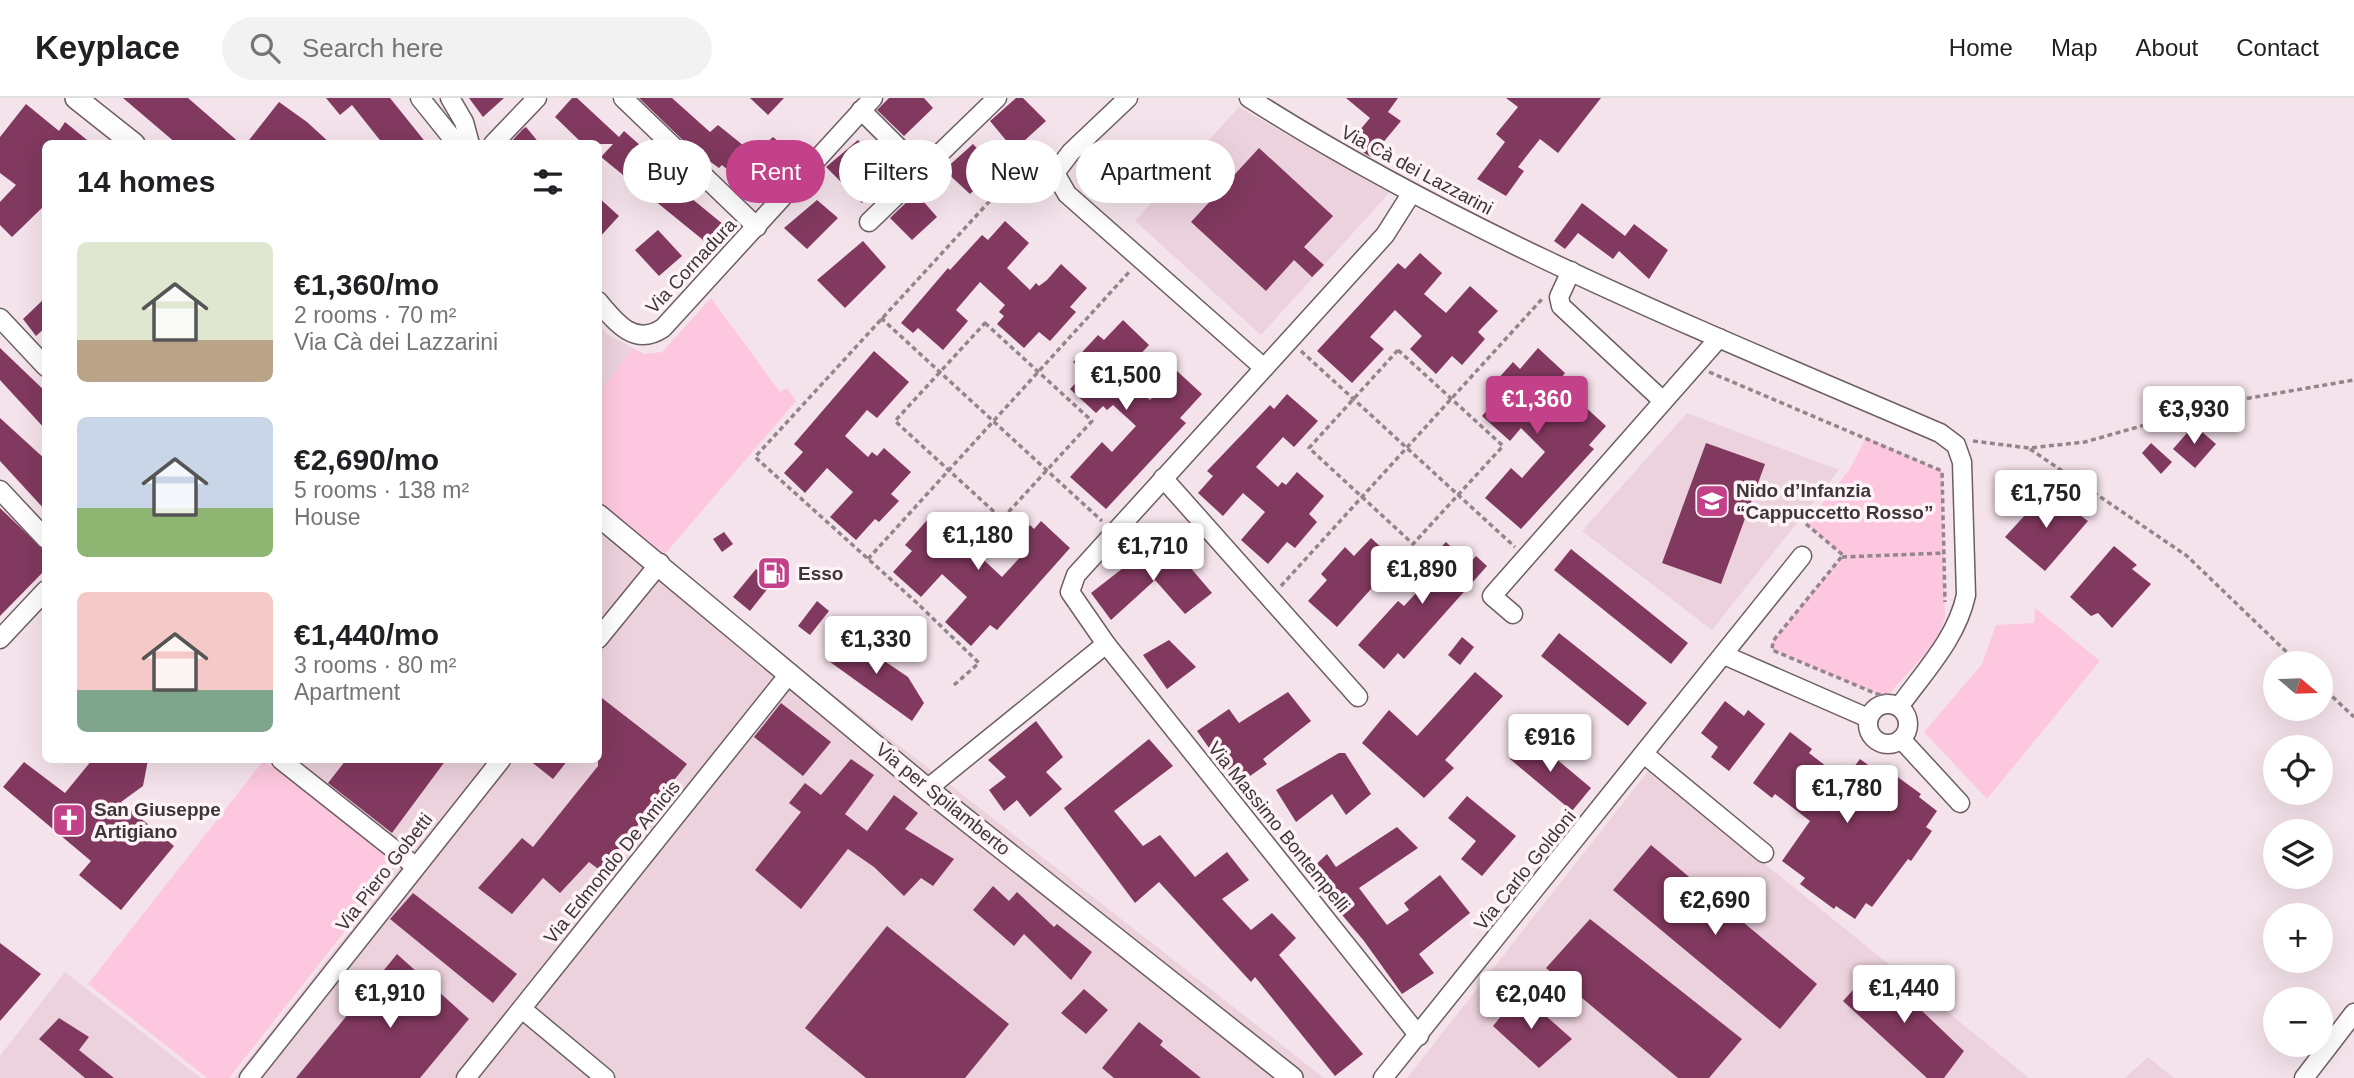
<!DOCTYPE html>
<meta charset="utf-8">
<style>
body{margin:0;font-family:Helvetica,sans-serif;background:#f2f2f2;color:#202124;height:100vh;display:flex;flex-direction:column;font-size:26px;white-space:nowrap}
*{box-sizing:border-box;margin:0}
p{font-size:23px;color:#757577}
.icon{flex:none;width:38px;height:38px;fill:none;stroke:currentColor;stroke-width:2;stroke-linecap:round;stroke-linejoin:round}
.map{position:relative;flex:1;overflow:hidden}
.sheet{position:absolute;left:42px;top:42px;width:560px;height:623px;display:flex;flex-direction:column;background:#fff;border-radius:10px;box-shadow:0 7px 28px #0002}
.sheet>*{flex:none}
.hud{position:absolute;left:623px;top:42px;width:665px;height:63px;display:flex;gap:14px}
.needle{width:46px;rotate:109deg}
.tools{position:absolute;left:2263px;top:553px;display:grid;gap:14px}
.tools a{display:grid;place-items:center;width:70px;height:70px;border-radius:50%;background:#fff;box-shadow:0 7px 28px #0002;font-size:35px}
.price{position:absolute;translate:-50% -60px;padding:0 16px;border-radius:7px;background:#fff;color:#222;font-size:23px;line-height:46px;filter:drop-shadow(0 2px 4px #0008)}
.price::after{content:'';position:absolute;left:50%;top:42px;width:21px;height:16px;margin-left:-10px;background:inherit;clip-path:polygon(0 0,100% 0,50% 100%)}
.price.selected{background:#c34188;color:#fff}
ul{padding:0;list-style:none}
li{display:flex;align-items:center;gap:21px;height:175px;padding:0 35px}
li span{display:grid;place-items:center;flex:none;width:196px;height:140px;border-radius:10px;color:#555}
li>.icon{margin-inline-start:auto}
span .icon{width:84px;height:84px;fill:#fffc;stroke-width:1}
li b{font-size:30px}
h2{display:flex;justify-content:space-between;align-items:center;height:84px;padding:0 35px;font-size:30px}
.chip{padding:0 24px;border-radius:32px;background:#fff;box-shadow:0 7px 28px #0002;font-size:24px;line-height:63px}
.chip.selected{background:#c34188;color:#fff}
header{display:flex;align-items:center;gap:42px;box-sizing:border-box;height:98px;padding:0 35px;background:#fff;border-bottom:2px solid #e0e0e0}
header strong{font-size:33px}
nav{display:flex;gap:38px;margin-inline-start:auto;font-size:24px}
.search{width:490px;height:63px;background:#f2f2f2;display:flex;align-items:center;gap:18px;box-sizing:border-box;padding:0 24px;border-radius:38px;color:#757577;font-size:26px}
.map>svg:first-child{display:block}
.built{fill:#ecd2dd}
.green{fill:#fdc8df}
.building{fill:#82395f}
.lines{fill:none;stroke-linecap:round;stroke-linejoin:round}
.minor-casing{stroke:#6d5e64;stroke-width:21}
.major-casing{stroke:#6d5e64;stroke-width:24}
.path{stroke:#92868b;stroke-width:3.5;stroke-dasharray:5 3.5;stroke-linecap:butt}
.minor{stroke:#fff;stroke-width:18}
.major{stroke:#fff;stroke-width:21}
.labels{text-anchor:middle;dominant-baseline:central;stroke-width:7;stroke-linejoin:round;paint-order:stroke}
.street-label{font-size:19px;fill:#3d3639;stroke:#fef3f7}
.poi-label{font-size:19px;font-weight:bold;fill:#3d3639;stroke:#fef3f7;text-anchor:start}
</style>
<header>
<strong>Keyplace</strong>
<div class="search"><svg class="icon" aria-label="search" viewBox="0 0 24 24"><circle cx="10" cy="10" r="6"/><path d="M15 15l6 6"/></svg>Search here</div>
<nav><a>Home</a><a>Map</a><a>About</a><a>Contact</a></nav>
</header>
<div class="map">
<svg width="2354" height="980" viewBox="0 0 2354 980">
<rect width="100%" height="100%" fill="#f5e3eb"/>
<g class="built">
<polygon points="1239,9 1389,95 1261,237 1135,123"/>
<polygon points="598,225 608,237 633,250 599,296"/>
<polygon points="1687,315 1839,372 1712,532 1582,433"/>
<polygon points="599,415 958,693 1324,980 234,980 402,766 269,662 598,662"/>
<polygon points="1649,672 2029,980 1407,980"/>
<polygon points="65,874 201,980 0,980 0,958"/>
<polygon points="2148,959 2174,980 2125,980"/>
</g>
<g class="green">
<polygon points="711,200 780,294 787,290 796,303 664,457 599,405 598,296 633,250 644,256 662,254"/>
<polygon points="1866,339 1942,373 1945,520 1936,544 1888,597 1877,596 1772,552 1773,543 1843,457 1806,426 1850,371"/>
<polygon points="2035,510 2100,563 1987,701 1924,634 1982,566 1996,527 2034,525"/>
<polygon points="264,662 393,763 395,770 229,980 207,980 88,886"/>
</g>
<g class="building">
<polygon points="123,0 188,0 241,46 177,46"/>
<polygon points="326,0 390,0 427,46 383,46 352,7 340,17"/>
<polygon points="469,0 504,0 483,19"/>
<polygon points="572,0 577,0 619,39 624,33 674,77 669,82 724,127 708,146 601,59 613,46 583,46 555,19"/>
<polygon points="639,0 672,0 710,34 718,27 754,56 773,39 796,58 756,96 722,67 719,70 691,50"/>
<polygon points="750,0 784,0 768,17"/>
<polygon points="889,0 924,0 933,10 904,38 877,12"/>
<polygon points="1016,0 1023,0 1046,23 1014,52 990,23"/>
<polygon points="1346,0 1398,0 1388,14 1401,23 1371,59 1348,46 1370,20"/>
<polygon points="1506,0 1601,0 1558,55 1540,41 1518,69 1524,73 1506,98 1477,81 1505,44 1496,36 1518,9"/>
<polygon points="279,4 307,24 331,46 246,46"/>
<polygon points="26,6 59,33 65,24 92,46 46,46 46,106 12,139 0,127 0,104 16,87 0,75 0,39"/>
<polygon points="526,29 540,46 509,46 523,31"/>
<polygon points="858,42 892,76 862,105 826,69"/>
<polygon points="973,46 996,71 970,96 944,72"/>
<polygon points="1259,50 1333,118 1304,149 1324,167 1312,179 1294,162 1266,193 1191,124"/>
<polygon points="916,95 937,119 912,142 890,120"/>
<polygon points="598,99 619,118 598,141"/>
<polygon points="817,102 838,120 807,151 784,130"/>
<polygon points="1582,105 1625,138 1634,126 1668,152 1649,181 1619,153 1613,161 1578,135 1565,151 1554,143"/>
<polygon points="1005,123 1029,145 1007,170 1030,192 1036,185 1039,188 1047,182 1061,166 1087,190 1070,209 1076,214 1050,243 1039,234 1024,250 997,226 1004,218 999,214 1005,207 980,184 956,212 968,223 943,252 918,230 913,235 901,225 948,170 950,172 982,137 988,142"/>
<polygon points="658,132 682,158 659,178 635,152"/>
<polygon points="863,143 886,169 845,210 817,182"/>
<polygon points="1420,155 1442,175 1424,196 1446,215 1470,188 1498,213 1478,234 1485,241 1462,267 1452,258 1436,276 1410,251 1422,238 1395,212 1370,239 1384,251 1352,285 1317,253 1398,165 1405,171"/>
<polygon points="46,199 46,229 36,238 23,221"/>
<polygon points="1123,222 1149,247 1134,263 1137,266 1128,282 1150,302 1177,273 1202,296 1180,320 1186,325 1106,411 1070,379 1102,344 1112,354 1136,328 1113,307 1107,312 1103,308 1096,315 1070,291 1085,275 1073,264 1098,237 1104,242"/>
<polygon points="0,250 46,294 46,332 0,282"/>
<polygon points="1538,250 1565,275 1543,303 1566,322 1581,305 1606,328 1589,347 1594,351 1521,431 1485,400 1511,370 1522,380 1545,354 1521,330 1510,343 1482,318 1498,300 1488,292 1513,264 1520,271"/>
<polygon points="874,253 909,284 877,320 867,312 845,338 868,359 872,354 877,358 884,350 911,374 891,396 899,403 879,424 875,421 856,442 830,419 853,394 827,370 805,395 784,375 803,354 794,346"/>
<polygon points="1287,296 1318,323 1294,349 1283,339 1256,369 1278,389 1282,384 1286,387 1297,374 1324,398 1309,416 1317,424 1295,450 1287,444 1268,466 1241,442 1265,414 1243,395 1223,418 1198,395 1213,378 1207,373 1270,307 1274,311"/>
<polygon points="0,320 46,362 46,413 0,363"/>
<polygon points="2194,327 2216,346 2195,370 2173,351"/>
<polygon points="1706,345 1765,366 1721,486 1662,465"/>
<polygon points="2151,345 2172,364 2161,376 2142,355"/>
<polygon points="2047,393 2088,423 2045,473 2005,439"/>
<polygon points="0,410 46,454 46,471 0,518"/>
<polygon points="957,414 985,439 973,452 1002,479 1025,454 1014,444 1030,427 1034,431 1041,423 1070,450 997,532 990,527 971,548 945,524 967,499 942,476 921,499 893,474 912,453 905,447 929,420 941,432"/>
<polygon points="724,434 733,446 722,454 713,441"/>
<polygon points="1371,440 1396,463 1337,529 1308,503 1327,482 1321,476 1345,449 1354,458"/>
<polygon points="1446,444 1469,466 1476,458 1487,468 1404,561 1398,555 1384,571 1358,547 1398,503 1404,508 1431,479 1421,469"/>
<polygon points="1172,448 1212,495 1185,516 1155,482 1111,522 1091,495 1141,456 1147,466"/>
<polygon points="2114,448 2137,467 2132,471 2151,486 2112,530 2098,515 2091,518 2070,499"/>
<polygon points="1571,451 1688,545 1671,566 1554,472"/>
<polygon points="756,471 772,485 750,513 733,499"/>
<polygon points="817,503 829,513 810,537 798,528"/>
<polygon points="843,535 908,579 924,605 912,623 826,561"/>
<polygon points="1559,535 1647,605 1628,628 1541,558"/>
<polygon points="1462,539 1474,549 1460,567 1448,557"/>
<polygon points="1169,542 1196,569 1167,591 1143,557"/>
<polygon points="1475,574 1503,598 1445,662 1454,670 1424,700 1362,645 1389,612 1417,638"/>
<polygon points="1288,594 1311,623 1263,661 1267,666 1236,688 1197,633 1229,611 1239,625"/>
<polygon points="598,597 687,666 601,773 589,764 560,795 543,780 512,816 478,790 522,740 533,749 598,668"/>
<polygon points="1725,603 1744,618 1748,612 1765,626 1729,673 1711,659 1718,649 1701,635"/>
<polygon points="781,605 831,644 803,678 754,639"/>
<polygon points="1036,623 1063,659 1046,674 1062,691 1030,719 1017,702 1004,713 989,692 1006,679 988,662"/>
<polygon points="1790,634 1812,651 1809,655 1844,682 1860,661 1883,678 1888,672 1921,696 1919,699 1937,713 1926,729 1932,733 1911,763 1908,761 1872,809 1866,805 1855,821 1836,808 1834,811 1800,786 1805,780 1782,763 1810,723 1775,696 1772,700 1753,685"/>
<polygon points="1529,638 1591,690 1572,713 1510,661"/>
<polygon points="1149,641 1173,668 1114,713 1143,748 1160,737 1195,779 1227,754 1249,782 1222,801 1251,832 1272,815 1296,840 1279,857 1363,956 1335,978 1255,879 1251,884 1159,784 1135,805 1064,710"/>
<polygon points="1339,655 1345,655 1371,696 1346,717 1332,696 1296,724 1276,692"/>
<polygon points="851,661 874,677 845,716 867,733 894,697 918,715 905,731 954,761 933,788 921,780 904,798 874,769 848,751 801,811 755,772 801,714 789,705 805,685 821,697"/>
<polygon points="92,662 148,662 143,688 121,704 174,748 121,812 79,777 91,763 3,689 24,664 65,695"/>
<polygon points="346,662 446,662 392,735 328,685"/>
<polygon points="529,662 568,662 553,681"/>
<polygon points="1467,698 1516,738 1482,778 1461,761 1476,743 1448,720"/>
<polygon points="1397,729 1418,750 1359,790 1387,827 1409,812 1404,805 1440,777 1470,815 1419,856 1434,875 1402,896 1364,843 1307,775 1327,756 1336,769"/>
<polygon points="1651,747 1817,886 1780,931 1613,792"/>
<polygon points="993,788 1009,803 1017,794 1054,829 1057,826 1092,854 1071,882 1024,836 1014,848 973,812"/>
<polygon points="413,795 517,876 493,905 390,821"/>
<polygon points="1590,821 1742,941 1709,980 1678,980 1546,870"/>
<polygon points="887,828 1009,926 965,980 866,980 805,930"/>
<polygon points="0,845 41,876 0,923"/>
<polygon points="397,856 469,921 420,980 296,980"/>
<polygon points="1875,868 1964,953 1944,980 1927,980 1843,903"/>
<polygon points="1084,891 1108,912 1086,936 1061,915"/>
<polygon points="1520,895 1572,941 1539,970 1493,928"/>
<polygon points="59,920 89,939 79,952 114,980 85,980 39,941"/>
<polygon points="1139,924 1163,943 1160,947 1201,980 1114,980 1102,970"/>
</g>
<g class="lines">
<g class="minor-casing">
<g id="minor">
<polyline points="420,0 457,46"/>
<polyline points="450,0 464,24 470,46"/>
<polyline points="623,0 757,129"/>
<polyline points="1128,0 1071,54 1055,75 1067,96 1264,270"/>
<path d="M1249 0C1465 138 1705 234 1940 335L1956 347 1962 364 1966 497C1957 540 1924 574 1899 609"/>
<polyline points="861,12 921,72"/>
<polyline points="493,46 537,0"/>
<polyline points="1411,96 1385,137 1076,477 1070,494 1106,546 1419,938"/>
<polyline points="869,124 997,0"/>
<polyline points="1571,173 1559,199 1561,208 1662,302"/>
<path d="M598 203C616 225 635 249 663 230L873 0"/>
<polyline points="0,220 46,269"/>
<polyline points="1163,380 1358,599"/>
<polyline points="0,392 46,441"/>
<polyline points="1513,516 1492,498 1719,240"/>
<polyline points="0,541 46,492"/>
<polyline points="598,541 660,465"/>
<polyline points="1724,557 1868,620"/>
<circle cx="1888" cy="626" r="20"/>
<polyline points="1901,641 1960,705"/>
<polyline points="1644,656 1764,755"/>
<polyline points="281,662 415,768"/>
<polyline points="927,691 1106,546"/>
<polyline points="522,911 605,980"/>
<polyline points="249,980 501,662"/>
<polyline points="466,980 790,575"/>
<polyline points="1383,980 1802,458"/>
<polyline points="2304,980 2354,915"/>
</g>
</g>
<g class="major-casing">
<g id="major">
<polyline points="76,0 134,46"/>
<polyline points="598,417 927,691 1292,980"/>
</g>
</g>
<g class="path">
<polyline points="881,220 1102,423"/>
<polygon points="985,225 1092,323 1002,421 895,323"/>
<polygon points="1398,252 1503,348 1413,446 1309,350"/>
<polyline points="1301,253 1515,449"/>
<polyline points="1709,274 1942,373 1945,504"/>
<polyline points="1973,343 2029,350 2085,344 2226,304 2354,282"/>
<polyline points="2030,351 2187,458 2298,565"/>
<polyline points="1806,426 1843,457 1773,543 1772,552 1877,596 1888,597"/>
<polyline points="1842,459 1944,455"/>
<polyline points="868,461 1130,173"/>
<polyline points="1281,488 1542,201"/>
<polyline points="954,587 979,565 917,505 755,359 1009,82 1027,74 1039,74"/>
<polyline points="2320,587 2354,619"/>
</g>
<use href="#minor" class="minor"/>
<use href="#major" class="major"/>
</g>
<defs>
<g id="school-square" transform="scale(1.75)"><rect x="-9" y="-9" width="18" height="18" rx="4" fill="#c34188" stroke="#fef3f7"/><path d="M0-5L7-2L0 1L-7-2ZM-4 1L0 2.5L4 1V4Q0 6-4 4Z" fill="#fff"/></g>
<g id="fuel-square" transform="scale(1.75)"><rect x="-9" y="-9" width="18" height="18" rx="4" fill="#c34188" stroke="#fef3f7"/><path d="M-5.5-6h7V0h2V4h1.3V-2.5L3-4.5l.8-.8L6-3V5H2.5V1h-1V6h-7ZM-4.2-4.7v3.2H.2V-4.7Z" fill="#fff"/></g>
<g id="church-square" transform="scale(1.75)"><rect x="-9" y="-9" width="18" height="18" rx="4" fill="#c34188" stroke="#fef3f7"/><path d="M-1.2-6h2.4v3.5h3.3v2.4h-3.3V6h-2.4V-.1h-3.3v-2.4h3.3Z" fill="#fff"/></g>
</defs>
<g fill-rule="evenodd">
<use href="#school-square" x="1712" y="403"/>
<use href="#fuel-square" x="774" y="475"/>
<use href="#church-square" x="69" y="722"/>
</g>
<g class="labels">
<g class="street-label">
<text transform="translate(1417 72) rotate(28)">Via Cà dei Lazzarini</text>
<text transform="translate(691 168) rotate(-47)">Via Cornadura</text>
<text transform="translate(943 701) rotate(39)">Via per Spilamberto</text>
<text transform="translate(1279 729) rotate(51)">Via Massimo Bontempelli</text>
<text transform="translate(612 764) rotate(-51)">Via Edmondo De Amicis</text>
<text transform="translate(1525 772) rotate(-51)">Via Carlo Goldoni</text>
<text transform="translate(384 774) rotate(-52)">Via Piero Gobetti</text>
</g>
<g class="poi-label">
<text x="1736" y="392">Nido d’Infanzia<tspan x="1736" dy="22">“Cappuccetto Rosso”</tspan></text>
<text x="798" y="475">Esso</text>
<text x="94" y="711">San Giuseppe<tspan x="94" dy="22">Artigiano</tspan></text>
</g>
</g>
</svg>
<div class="tools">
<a><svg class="needle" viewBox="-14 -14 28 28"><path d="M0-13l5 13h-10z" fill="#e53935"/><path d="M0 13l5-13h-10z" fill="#757577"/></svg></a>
<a><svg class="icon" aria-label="locate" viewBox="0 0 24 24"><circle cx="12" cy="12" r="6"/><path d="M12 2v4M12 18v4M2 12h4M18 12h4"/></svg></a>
<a><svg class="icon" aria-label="layers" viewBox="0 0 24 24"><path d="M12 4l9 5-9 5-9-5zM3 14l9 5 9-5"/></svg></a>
<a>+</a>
<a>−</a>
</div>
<b class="price" style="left:1126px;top:314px">€1,500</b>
<b class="price selected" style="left:1537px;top:338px">€1,360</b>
<b class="price" style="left:2194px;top:348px">€3,930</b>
<b class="price" style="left:2046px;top:432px">€1,750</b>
<b class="price" style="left:978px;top:474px">€1,180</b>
<b class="price" style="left:1153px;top:485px">€1,710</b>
<b class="price" style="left:1422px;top:508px">€1,890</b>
<b class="price" style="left:876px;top:578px">€1,330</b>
<b class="price" style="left:1550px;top:676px">€916</b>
<b class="price" style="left:1847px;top:727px">€1,780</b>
<b class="price" style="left:1715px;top:839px">€2,690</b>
<b class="price" style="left:1904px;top:927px">€1,440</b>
<b class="price" style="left:390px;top:932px">€1,910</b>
<b class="price" style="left:1531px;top:933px">€2,040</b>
<div class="hud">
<a class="chip">Buy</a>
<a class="chip selected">Rent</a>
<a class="chip">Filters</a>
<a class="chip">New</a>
<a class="chip">Apartment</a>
</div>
<section class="sheet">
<h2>14 homes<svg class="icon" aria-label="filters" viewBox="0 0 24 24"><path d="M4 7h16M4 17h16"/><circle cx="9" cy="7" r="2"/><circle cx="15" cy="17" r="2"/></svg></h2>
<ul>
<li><span style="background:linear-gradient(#dfe7d0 70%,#b9a48a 0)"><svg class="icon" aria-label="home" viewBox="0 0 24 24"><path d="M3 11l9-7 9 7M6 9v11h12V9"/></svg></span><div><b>€1,360/mo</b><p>2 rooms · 70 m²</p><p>Via Cà dei Lazzarini</p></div></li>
<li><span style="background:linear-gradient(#c9d6e8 65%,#8fb573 0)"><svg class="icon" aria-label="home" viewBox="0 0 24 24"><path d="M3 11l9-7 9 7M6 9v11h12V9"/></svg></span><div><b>€2,690/mo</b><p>5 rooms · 138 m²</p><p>House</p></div></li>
<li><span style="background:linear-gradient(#f6c9c9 70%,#7fa58c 0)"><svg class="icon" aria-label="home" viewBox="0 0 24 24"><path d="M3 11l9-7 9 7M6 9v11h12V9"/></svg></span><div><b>€1,440/mo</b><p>3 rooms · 80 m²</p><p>Apartment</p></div></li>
</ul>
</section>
</div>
